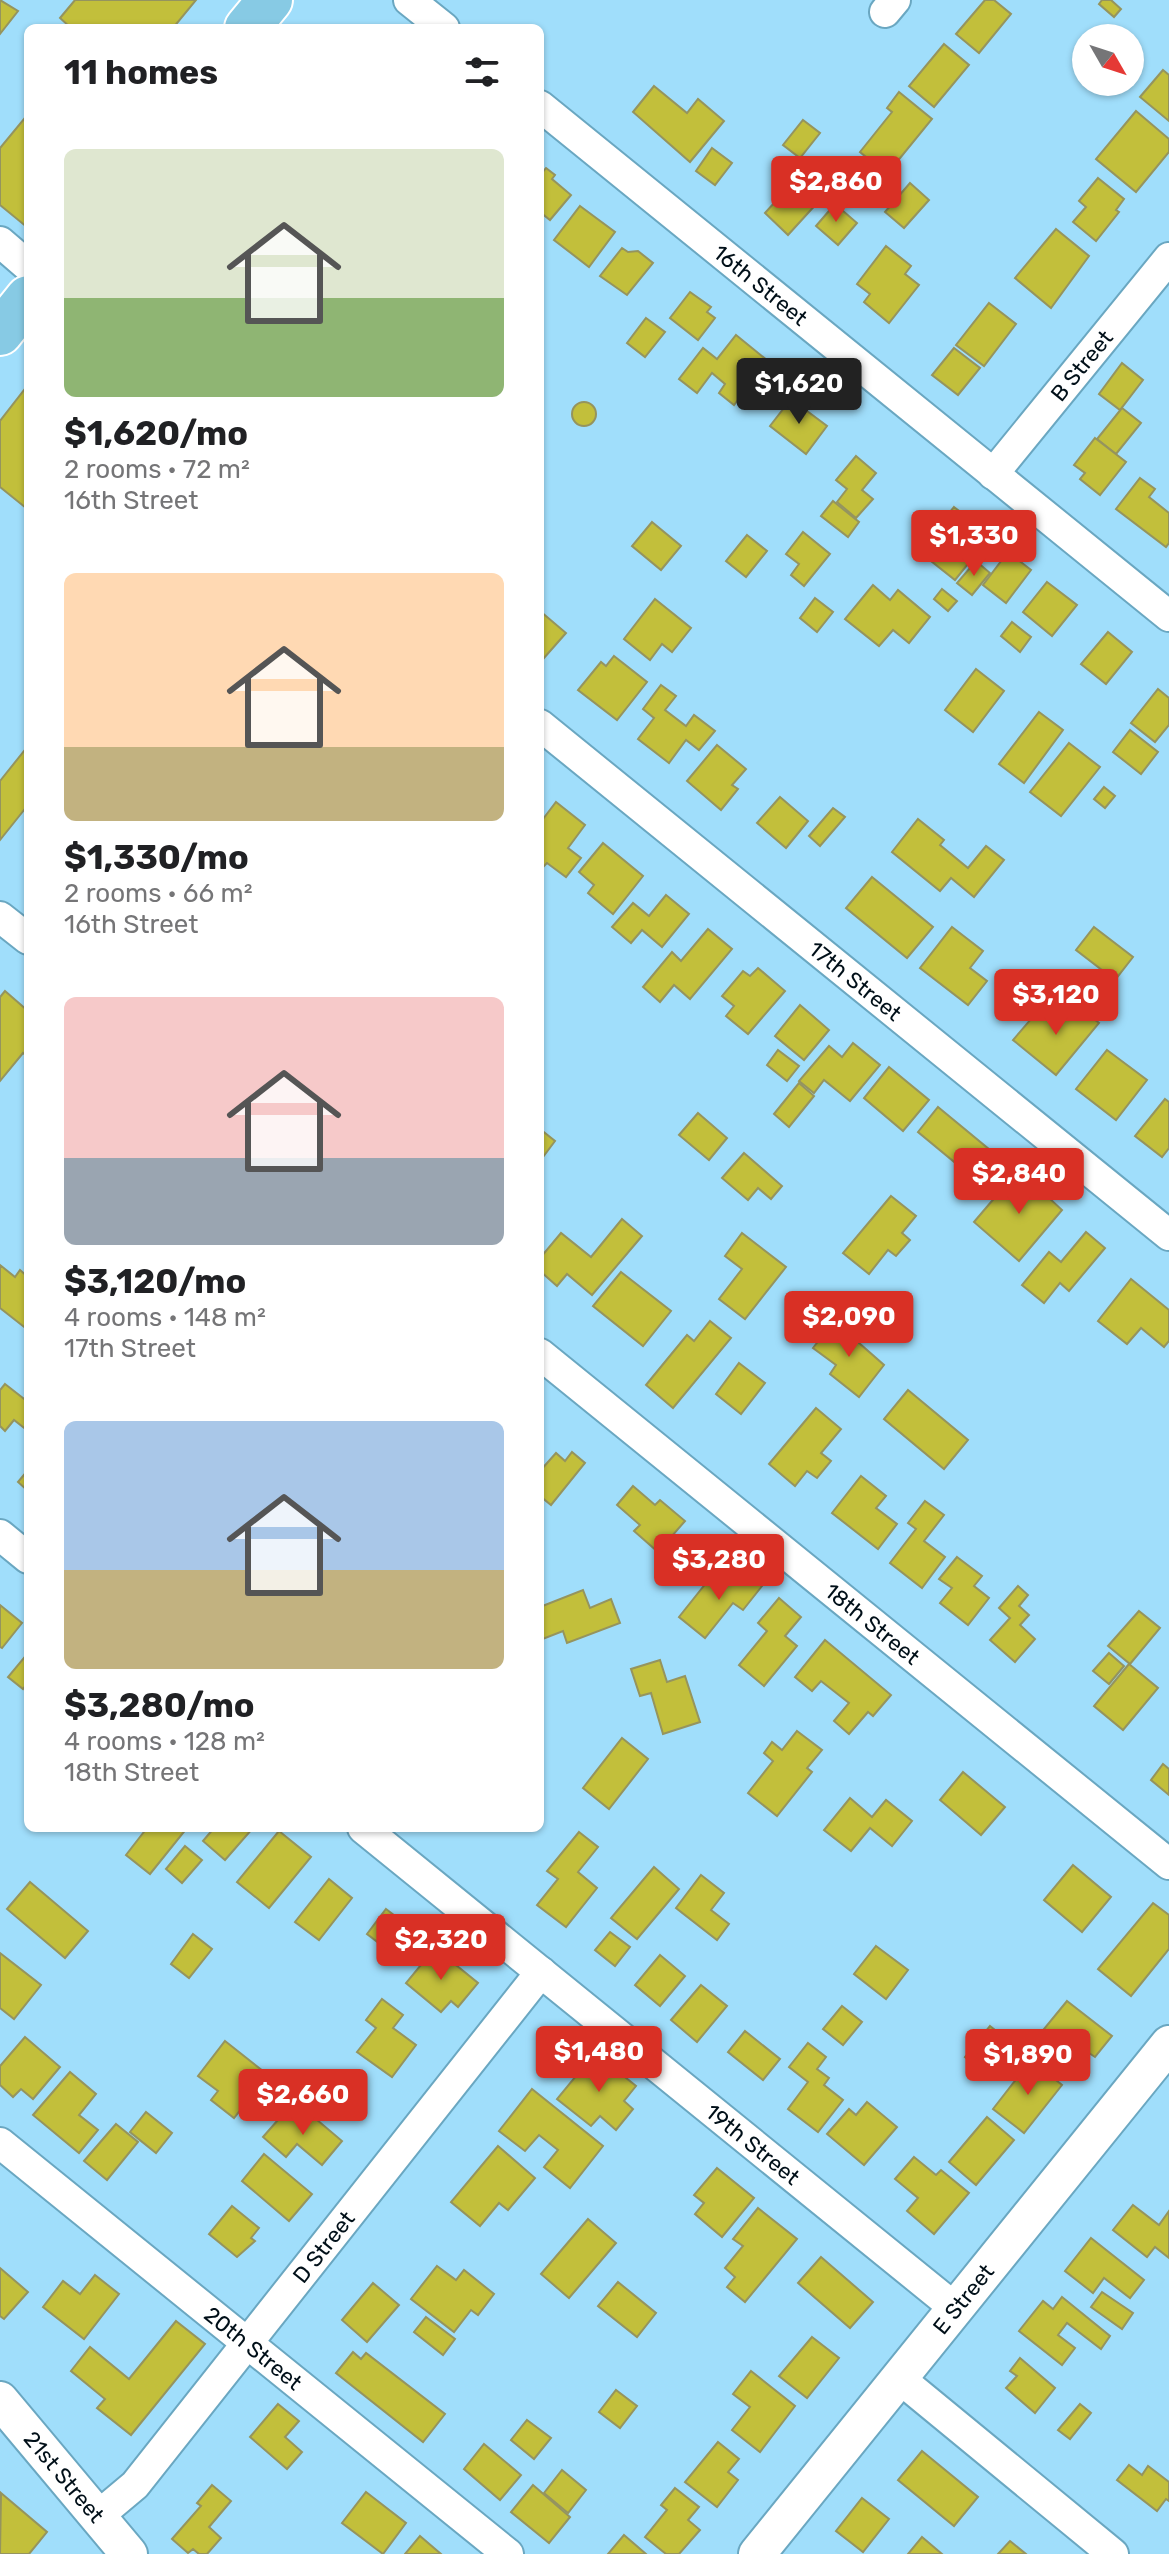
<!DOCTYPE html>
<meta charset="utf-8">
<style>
body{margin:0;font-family:Rubik,sans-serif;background:#f2f2f2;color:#202124;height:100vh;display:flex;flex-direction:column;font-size:30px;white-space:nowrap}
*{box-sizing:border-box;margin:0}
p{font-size:26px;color:#757577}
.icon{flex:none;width:44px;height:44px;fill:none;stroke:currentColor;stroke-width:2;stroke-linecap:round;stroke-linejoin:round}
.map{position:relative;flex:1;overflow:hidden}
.sheet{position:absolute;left:24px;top:24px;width:520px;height:1808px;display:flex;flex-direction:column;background:#fff;border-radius:12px;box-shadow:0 2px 6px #0004}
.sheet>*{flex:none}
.needle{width:52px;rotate:129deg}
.buttons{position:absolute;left:1072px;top:24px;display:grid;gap:16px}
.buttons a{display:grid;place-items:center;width:72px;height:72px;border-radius:50%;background:#fff;box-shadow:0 2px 6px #0004;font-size:40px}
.price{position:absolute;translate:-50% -68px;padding:0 18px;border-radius:8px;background:#d93025;color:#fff;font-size:26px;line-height:52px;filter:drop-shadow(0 2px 4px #0008)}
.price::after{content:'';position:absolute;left:50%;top:48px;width:24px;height:18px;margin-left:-12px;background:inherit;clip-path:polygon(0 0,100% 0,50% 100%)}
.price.current{background:#222;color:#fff}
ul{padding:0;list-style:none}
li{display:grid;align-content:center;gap:16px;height:424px;padding:0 40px}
li span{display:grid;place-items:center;height:248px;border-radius:12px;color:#555}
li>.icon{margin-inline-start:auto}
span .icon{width:144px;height:144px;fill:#fffc;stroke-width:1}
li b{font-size:34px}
h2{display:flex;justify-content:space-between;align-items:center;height:96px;padding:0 40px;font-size:34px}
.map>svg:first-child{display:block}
.building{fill:#c2bf3b;stroke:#95945e;stroke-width:2}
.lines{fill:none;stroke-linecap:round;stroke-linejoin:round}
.minor-casing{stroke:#6aa7c1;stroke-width:34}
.tertiary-casing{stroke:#6aa7c1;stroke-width:40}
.primary-casing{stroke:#fff;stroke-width:48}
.minor{stroke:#fff;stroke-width:30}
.tertiary{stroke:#fff;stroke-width:36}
.primary{stroke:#87cae4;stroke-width:44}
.labels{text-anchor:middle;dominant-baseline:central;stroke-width:6;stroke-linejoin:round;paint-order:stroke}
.street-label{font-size:22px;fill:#000f18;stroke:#c3e8f9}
</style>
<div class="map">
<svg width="1169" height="2554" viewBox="0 0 1169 2554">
<rect width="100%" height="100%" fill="#a0defb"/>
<g class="building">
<polygon points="0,0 18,11 0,34"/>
<polygon points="75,0 196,0 173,28 71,28 60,18"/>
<polygon points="985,0 994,0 1011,14 979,53 956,34"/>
<polygon points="1102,0 1111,0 1121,9 1114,17 1099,4"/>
<polygon points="944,44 969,65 934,107 909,86"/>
<polygon points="1163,70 1169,75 1169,121 1140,97"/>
<polygon points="654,86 687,113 698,99 724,121 690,162 633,112"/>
<polygon points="899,92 932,119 887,174 860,152 892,112 887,108"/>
<polygon points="1136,111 1169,139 1169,152 1136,192 1096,159"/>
<polygon points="24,119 28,123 28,228 0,205 0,148"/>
<polygon points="803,120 820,133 800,158 783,145"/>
<polygon points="712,148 732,163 715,185 696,171"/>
<polygon points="546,168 555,175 552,179 571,195 550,220 540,212 540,175"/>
<polygon points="1098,178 1124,199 1116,210 1119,212 1096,241 1073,222 1086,207 1079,201"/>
<polygon points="795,180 819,201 788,235 765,213"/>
<polygon points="910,183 929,200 904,228 885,212"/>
<polygon points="835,204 857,223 838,245 816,226"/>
<polygon points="580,206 615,232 589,267 554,240"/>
<polygon points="1056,229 1089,256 1051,308 1015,278"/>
<polygon points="886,246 911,266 905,274 919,285 889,323 864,302 870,294 857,284"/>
<polygon points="622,248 628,252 638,251 653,263 627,295 600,276"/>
<polygon points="690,292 711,307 707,312 715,318 698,340 670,318"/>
<polygon points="989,303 1016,324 984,366 956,345"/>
<polygon points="646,318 665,332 645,357 627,343"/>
<polygon points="736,335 768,361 734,405 719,393 725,384 712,373 697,393 679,379 703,348 717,359"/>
<polygon points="954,348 980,368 958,395 932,375"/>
<polygon points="1122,363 1143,380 1120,410 1099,394"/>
<polygon points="28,385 28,506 26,508 0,487 0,421"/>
<polygon points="791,399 827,426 806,454 770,426"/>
<circle cx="584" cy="414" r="12"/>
<polygon points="1122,408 1141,423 1116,454 1097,439"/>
<polygon points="1095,438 1126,462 1100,495 1080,479 1085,473 1074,465"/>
<polygon points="856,456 876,473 862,490 873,499 856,518 837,502 847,489 836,480"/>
<polygon points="1140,478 1155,489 1149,497 1169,513 1169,543 1166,547 1116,509"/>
<polygon points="833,501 859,522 848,537 821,516"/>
<polygon points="954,507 980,527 961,550 935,530"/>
<polygon points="652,522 681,546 661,570 632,546"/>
<polygon points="803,532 830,554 804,586 791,575 799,564 786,554"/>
<polygon points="747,535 767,551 746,577 726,561"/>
<polygon points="947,540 972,559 955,580 931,561"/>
<polygon points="1008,552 1031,570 1006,603 983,585"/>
<polygon points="976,561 990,573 972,595 957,583"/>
<polygon points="1047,582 1077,605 1052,636 1023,612"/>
<polygon points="873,585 890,600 898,590 930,617 909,643 893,630 879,646 845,619"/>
<polygon points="942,589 957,601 948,611 934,599"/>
<polygon points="815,598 833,612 817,632 800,618"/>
<polygon points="655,599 691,628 672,652 662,644 650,660 624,639"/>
<polygon points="540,611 566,633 544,658 540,654"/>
<polygon points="1012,622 1031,637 1020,652 1001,636"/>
<polygon points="1108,632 1132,652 1106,684 1081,664"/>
<polygon points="614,656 647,682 617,720 578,690 601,662 606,666"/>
<polygon points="976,669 1004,691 973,732 945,710"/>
<polygon points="661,685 676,696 665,710 686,726 694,715 715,731 699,750 686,740 669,763 638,739 654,718 643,709"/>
<polygon points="1158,689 1169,698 1169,725 1155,742 1131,723"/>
<polygon points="1039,712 1063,730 1024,783 999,764"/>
<polygon points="1130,730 1158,752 1141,774 1113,752"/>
<polygon points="1069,743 1100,767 1061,816 1030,792"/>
<polygon points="717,745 746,769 732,785 738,789 721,810 687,781"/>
<polygon points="28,746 28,805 0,840 0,781"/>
<polygon points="1104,787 1115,796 1105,808 1094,799"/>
<polygon points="780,797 808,821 786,848 757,823"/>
<polygon points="556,802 585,825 568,848 581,858 566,877 547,863 542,868 540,866 540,823"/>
<polygon points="833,808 845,817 820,846 809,836"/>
<polygon points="918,819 944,840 940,845 968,868 986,846 1004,860 974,897 951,878 940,891 892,852"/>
<polygon points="603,843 643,876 613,914 588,893 594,885 579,872"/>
<polygon points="872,877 933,927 907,958 846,908"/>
<polygon points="666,895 689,914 662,947 642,930 631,943 612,927 633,903 649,916"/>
<polygon points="952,927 983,951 970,968 987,981 968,1005 920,968"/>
<polygon points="1094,927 1133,957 1115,980 1076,950"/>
<polygon points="708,929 732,949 690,999 674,985 660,1002 643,987 672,952 681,961"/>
<polygon points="758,968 785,991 748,1034 726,1016 734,1006 722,996 743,971 750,976"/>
<polygon points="5,991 28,1011 28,1057 23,1053 0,1081 0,997"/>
<polygon points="1071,1001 1099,1023 1056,1075 1013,1040 1038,1011 1053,1024"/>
<polygon points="800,1005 829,1030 804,1060 775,1036"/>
<polygon points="853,1043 880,1065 850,1101 824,1080 814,1093 799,1081 829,1046 842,1057"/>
<polygon points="778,1050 799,1066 787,1081 767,1065"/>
<polygon points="1107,1050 1147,1080 1116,1120 1076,1089"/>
<polygon points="889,1067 929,1100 903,1131 864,1098"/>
<polygon points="799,1083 814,1096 789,1127 774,1114"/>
<polygon points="1165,1099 1169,1102 1169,1148 1162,1157 1135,1136"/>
<polygon points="938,1107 990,1150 970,1175 918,1132"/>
<polygon points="698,1113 727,1138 709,1160 679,1135"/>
<polygon points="540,1129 555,1141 540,1161"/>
<polygon points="744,1153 782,1186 771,1199 758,1188 748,1200 722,1178"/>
<polygon points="1015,1174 1028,1185 1034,1179 1052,1194 1049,1198 1062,1210 1019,1261 974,1222"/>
<polygon points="891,1196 916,1216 902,1233 910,1240 896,1256 888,1250 869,1274 843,1253"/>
<polygon points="622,1219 642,1236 592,1295 567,1274 557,1286 540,1271 540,1258 561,1233 591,1257"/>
<polygon points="1086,1232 1105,1248 1069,1291 1060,1283 1044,1303 1022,1285 1049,1252 1061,1262"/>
<polygon points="742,1233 786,1267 745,1319 719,1299 742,1269 725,1256"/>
<polygon points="0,1265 15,1277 20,1270 28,1277 28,1330 0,1308"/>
<polygon points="621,1272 671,1311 643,1346 593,1306"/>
<polygon points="1131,1279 1169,1310 1169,1341 1164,1347 1141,1328 1127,1344 1098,1321"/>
<polygon points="710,1321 731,1338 673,1408 646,1385 687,1335 694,1341"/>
<polygon points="834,1321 884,1365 859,1397 830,1374 836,1365 813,1348"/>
<polygon points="739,1363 765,1383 741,1414 716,1394"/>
<polygon points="5,1384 28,1402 28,1431 14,1420 5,1431 0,1426 0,1390"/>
<polygon points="908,1390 968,1440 944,1469 884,1419"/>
<polygon points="816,1408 841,1429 821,1453 831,1461 817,1478 807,1471 795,1486 769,1464"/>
<polygon points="572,1452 585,1463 551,1505 540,1496 540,1471 556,1453 565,1461"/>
<polygon points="28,1470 28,1491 18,1482"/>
<polygon points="861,1476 886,1496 876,1508 897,1524 878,1549 832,1513"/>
<polygon points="633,1486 655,1505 660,1500 685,1521 658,1552 634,1531 640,1525 617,1505"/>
<polygon points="925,1501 944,1515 924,1541 945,1557 922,1588 890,1563 916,1529 908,1523"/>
<polygon points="957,1557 982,1576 974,1586 989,1598 968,1625 940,1603 952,1588 939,1579"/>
<polygon points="740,1569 762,1586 743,1610 733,1603 705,1638 679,1617 711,1577 725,1588"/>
<polygon points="1018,1586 1028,1595 1019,1606 1029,1615 1020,1625 1035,1639 1015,1662 990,1640 1010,1618 999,1608"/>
<polygon points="583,1590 590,1608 611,1599 620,1623 567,1643 563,1631 540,1640 540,1607"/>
<polygon points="779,1598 801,1617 785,1636 797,1646 764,1686 739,1665 767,1631 758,1623"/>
<polygon points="0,1605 22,1623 2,1648 0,1647"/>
<polygon points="1139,1611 1160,1628 1130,1664 1108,1646"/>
<polygon points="825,1640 891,1695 873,1716 868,1712 849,1734 834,1721 849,1703 821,1681 812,1691 795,1677"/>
<polygon points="28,1653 28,1683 23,1689 8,1677"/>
<polygon points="1109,1653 1124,1666 1109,1684 1093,1671"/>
<polygon points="660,1660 667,1682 685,1676 700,1722 663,1734 651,1693 640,1696 631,1669"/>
<polygon points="1129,1664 1158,1688 1123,1730 1094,1706"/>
<polygon points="797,1731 822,1750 807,1768 812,1772 777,1816 748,1793 773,1761 764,1753 772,1742 782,1750"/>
<polygon points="622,1738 648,1759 609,1809 583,1788"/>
<polygon points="1163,1764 1169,1769 1169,1795 1151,1780"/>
<polygon points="963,1772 1005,1807 981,1835 940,1800"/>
<polygon points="850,1798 872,1817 886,1800 912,1821 892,1846 870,1828 851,1851 824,1830"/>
<polygon points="147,1828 187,1828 150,1874 126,1855"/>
<polygon points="214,1828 253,1828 225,1860 203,1841"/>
<polygon points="279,1831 311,1857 269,1908 237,1882"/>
<polygon points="579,1832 598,1847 578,1872 597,1888 566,1927 537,1905 558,1879 547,1871"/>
<polygon points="185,1846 202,1860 182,1883 166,1869"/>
<polygon points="1073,1865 1111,1897 1082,1932 1044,1900"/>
<polygon points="654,1867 679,1889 637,1939 611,1918"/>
<polygon points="701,1875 724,1893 711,1910 729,1924 717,1940 676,1908"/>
<polygon points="329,1879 352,1898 319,1940 295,1922"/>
<polygon points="30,1882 88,1931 65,1958 7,1909"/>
<polygon points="1153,1903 1169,1915 1169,1949 1131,1996 1098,1969"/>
<polygon points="386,1909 424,1938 405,1963 367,1934"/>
<polygon points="610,1932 630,1947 615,1966 595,1950"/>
<polygon points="193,1934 212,1949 189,1978 171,1964"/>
<polygon points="876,1946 908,1970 886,1999 854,1974"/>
<polygon points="435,1948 478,1983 458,2007 451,2001 441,2012 406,1983"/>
<polygon points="0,1953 41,1985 14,2019 0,2008"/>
<polygon points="660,1955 685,1976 660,2006 635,1985"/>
<polygon points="701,1985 727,2006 697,2042 671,2020"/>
<polygon points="382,1999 403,2015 393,2028 416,2045 392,2077 357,2052 376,2028 366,2020"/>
<polygon points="1067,2001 1112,2036 1095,2057 1089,2053 1075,2071 1035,2040"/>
<polygon points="842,2006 862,2022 843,2045 823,2029"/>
<polygon points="990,2026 1010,2042 985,2073 965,2057"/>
<polygon points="745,2031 780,2059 763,2080 728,2052"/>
<polygon points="25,2037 60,2067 33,2099 21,2089 13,2097 0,2085 0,2066"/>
<polygon points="225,2041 268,2075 234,2118 211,2100 218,2091 198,2076"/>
<polygon points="808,2043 826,2057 817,2069 829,2078 824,2085 843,2100 818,2132 788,2109 808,2082 789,2067"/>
<polygon points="595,2053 636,2086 624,2101 633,2109 616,2130 600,2116 591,2126 557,2099"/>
<polygon points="1031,2060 1062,2085 1024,2133 993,2109"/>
<polygon points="70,2072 96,2094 79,2115 98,2130 79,2153 33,2115"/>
<polygon points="532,2089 603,2146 570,2188 544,2167 558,2150 539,2135 525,2151 499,2131"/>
<polygon points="867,2102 897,2127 864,2165 827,2134 849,2109 856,2115"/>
<polygon points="146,2112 172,2133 156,2153 130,2132"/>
<polygon points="285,2112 301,2125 310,2114 342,2141 322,2165 297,2144 286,2157 263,2137"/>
<polygon points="987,2117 1014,2140 976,2185 949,2162"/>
<polygon points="116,2124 138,2142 107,2180 84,2161"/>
<polygon points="498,2146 535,2178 508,2210 499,2203 480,2226 451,2202"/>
<polygon points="264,2154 312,2194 289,2221 242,2181"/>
<polygon points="914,2157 936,2175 941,2170 969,2193 934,2234 907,2211 918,2198 895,2179"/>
<polygon points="717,2168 754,2198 722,2237 695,2214 704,2203 694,2195"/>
<polygon points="1133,2205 1159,2225 1169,2211 1169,2258 1155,2247 1147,2257 1113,2230"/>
<polygon points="232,2206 259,2228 251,2238 255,2241 237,2257 209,2234"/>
<polygon points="758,2208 797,2239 745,2302 727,2287 735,2277 725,2268 743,2246 733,2239"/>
<polygon points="588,2219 616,2243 569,2298 541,2274"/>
<polygon points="1091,2238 1144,2280 1130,2298 1104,2278 1093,2293 1065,2271"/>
<polygon points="821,2257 873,2302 850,2328 798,2283"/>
<polygon points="437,2266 456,2280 464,2270 494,2294 478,2315 471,2310 454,2332 411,2299"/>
<polygon points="0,2268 28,2292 4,2319 0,2316"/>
<polygon points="95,2275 119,2294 84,2339 43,2307 63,2281 80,2294"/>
<polygon points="618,2282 656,2313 637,2337 598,2306"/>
<polygon points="373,2283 399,2305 367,2342 342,2320"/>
<polygon points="1102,2292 1133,2313 1122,2329 1091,2307"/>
<polygon points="1062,2297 1110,2336 1101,2349 1067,2323 1058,2335 1075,2348 1062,2365 1019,2331 1043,2301 1053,2309"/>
<polygon points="426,2317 455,2339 443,2355 414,2332"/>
<polygon points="176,2321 205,2344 131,2435 97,2408 105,2399 71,2371 90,2347 129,2379"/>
<polygon points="812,2337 839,2358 807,2398 779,2376"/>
<polygon points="353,2352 361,2359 366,2353 445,2414 423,2442 336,2373"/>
<polygon points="1020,2358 1055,2388 1035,2413 1006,2388 1017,2376 1010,2371"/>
<polygon points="751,2371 795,2406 760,2452 732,2430 750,2407 733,2394"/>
<polygon points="616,2390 637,2406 620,2428 599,2412"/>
<polygon points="278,2404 299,2421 285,2437 302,2452 287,2469 250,2437"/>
<polygon points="1080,2404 1091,2413 1070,2439 1058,2430"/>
<polygon points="527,2420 551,2438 534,2459 511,2440"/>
<polygon points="718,2442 739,2459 728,2472 738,2480 717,2507 685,2482"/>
<polygon points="484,2444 521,2475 500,2500 464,2469"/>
<polygon points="922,2451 978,2497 954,2526 898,2480"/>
<polygon points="1129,2465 1142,2475 1148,2466 1169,2482 1169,2501 1166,2499 1157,2511 1117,2480"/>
<polygon points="562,2470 586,2490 568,2513 544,2493"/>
<polygon points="212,2485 231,2501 209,2527 221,2538 207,2554 199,2554 193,2549 188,2553 172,2539 201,2506 197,2503"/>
<polygon points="533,2485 570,2517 549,2543 511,2512"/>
<polygon points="675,2488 699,2507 688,2520 700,2530 679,2554 666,2554 645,2537 667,2510 661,2505"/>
<polygon points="366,2492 406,2523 383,2554 342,2523"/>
<polygon points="1,2493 47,2532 29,2554 0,2554"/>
<polygon points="862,2498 889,2519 863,2552 836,2531"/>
<polygon points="624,2535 646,2554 608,2554"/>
<polygon points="420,2536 441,2554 405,2554"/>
<polygon points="922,2537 942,2554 908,2554"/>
<polygon points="1010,2541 1026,2554 998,2554"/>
</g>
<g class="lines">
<g class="minor-casing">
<g id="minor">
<polyline points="409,0 444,28"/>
<polyline points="885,12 895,0"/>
<path id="s1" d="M540 106 1169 616"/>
<polyline points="0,242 28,266"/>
<path id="s2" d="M993 474 1169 258"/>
<path id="s3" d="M540 725 1169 1235"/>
<polyline points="0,917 28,939"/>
<path id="s4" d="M540 1354 1169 1864"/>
<polyline points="0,1535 28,1558"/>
<path id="s5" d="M363 1828 955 2308"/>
<path id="s6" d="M0 2143 508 2554"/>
<polyline points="899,2378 1113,2554"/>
<path id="s7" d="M98 2516 135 2485 541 1972"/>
</g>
</g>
<g class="tertiary-casing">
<g id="tertiary">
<path id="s8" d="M0 2400 129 2554"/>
<path id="s9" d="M757 2554 1169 2044"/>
</g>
</g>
<g class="primary-casing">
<g id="primary">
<polyline points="247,28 270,0"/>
<polyline points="0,333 28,298"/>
</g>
</g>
<use href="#minor" class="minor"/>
<use href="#tertiary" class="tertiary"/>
<use href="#primary" class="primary"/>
</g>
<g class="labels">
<g class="street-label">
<text stroke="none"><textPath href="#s1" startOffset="284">16th Street</textPath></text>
<text stroke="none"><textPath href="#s2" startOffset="140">B Street</textPath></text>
<text stroke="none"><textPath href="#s3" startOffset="406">17th Street</textPath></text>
<text stroke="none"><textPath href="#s4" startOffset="428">18th Street</textPath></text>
<text stroke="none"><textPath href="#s5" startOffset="502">19th Street</textPath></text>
<text stroke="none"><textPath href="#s7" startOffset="352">D Street</textPath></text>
<text stroke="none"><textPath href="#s9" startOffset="328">E Street</textPath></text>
<text stroke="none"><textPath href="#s6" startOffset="326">20th Street</textPath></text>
<text stroke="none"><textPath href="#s8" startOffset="100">21st Street</textPath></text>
</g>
</g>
</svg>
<div class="buttons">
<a><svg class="needle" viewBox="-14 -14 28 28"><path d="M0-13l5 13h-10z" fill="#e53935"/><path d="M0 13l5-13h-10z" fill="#757577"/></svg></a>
</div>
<b class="price" style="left:836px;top:224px">$2,860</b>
<b class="price current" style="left:799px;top:426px">$1,620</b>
<b class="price" style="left:974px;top:578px">$1,330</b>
<b class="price" style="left:1056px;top:1037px">$3,120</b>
<b class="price" style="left:1019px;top:1216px">$2,840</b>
<b class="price" style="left:849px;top:1359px">$2,090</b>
<b class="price" style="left:719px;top:1602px">$3,280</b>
<b class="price" style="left:441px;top:1982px">$2,320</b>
<b class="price" style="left:599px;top:2094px">$1,480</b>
<b class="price" style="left:1028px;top:2097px">$1,890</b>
<b class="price" style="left:303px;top:2137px">$2,660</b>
<section class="sheet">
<h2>11 homes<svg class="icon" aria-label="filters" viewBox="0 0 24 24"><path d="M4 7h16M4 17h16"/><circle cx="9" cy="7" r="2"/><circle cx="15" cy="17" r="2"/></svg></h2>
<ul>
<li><span style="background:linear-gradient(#dfe7d0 60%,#8fb573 0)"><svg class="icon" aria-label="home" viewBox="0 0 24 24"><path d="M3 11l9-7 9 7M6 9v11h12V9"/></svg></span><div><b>$1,620/mo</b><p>2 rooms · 72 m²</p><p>16th Street</p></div></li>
<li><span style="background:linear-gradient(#ffd9b3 70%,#c2b280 0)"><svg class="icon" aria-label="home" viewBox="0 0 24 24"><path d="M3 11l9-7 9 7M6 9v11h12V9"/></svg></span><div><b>$1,330/mo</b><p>2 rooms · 66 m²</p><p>16th Street</p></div></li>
<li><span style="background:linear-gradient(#f6c9c9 65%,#9aa5b1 0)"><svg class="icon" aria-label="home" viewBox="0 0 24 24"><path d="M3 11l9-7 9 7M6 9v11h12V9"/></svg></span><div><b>$3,120/mo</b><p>4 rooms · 148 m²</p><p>17th Street</p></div></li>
<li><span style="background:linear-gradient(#a9c7e8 60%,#c2b280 0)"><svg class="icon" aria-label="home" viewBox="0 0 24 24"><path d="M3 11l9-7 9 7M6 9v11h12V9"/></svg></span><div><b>$3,280/mo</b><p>4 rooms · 128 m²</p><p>18th Street</p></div></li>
</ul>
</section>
</div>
